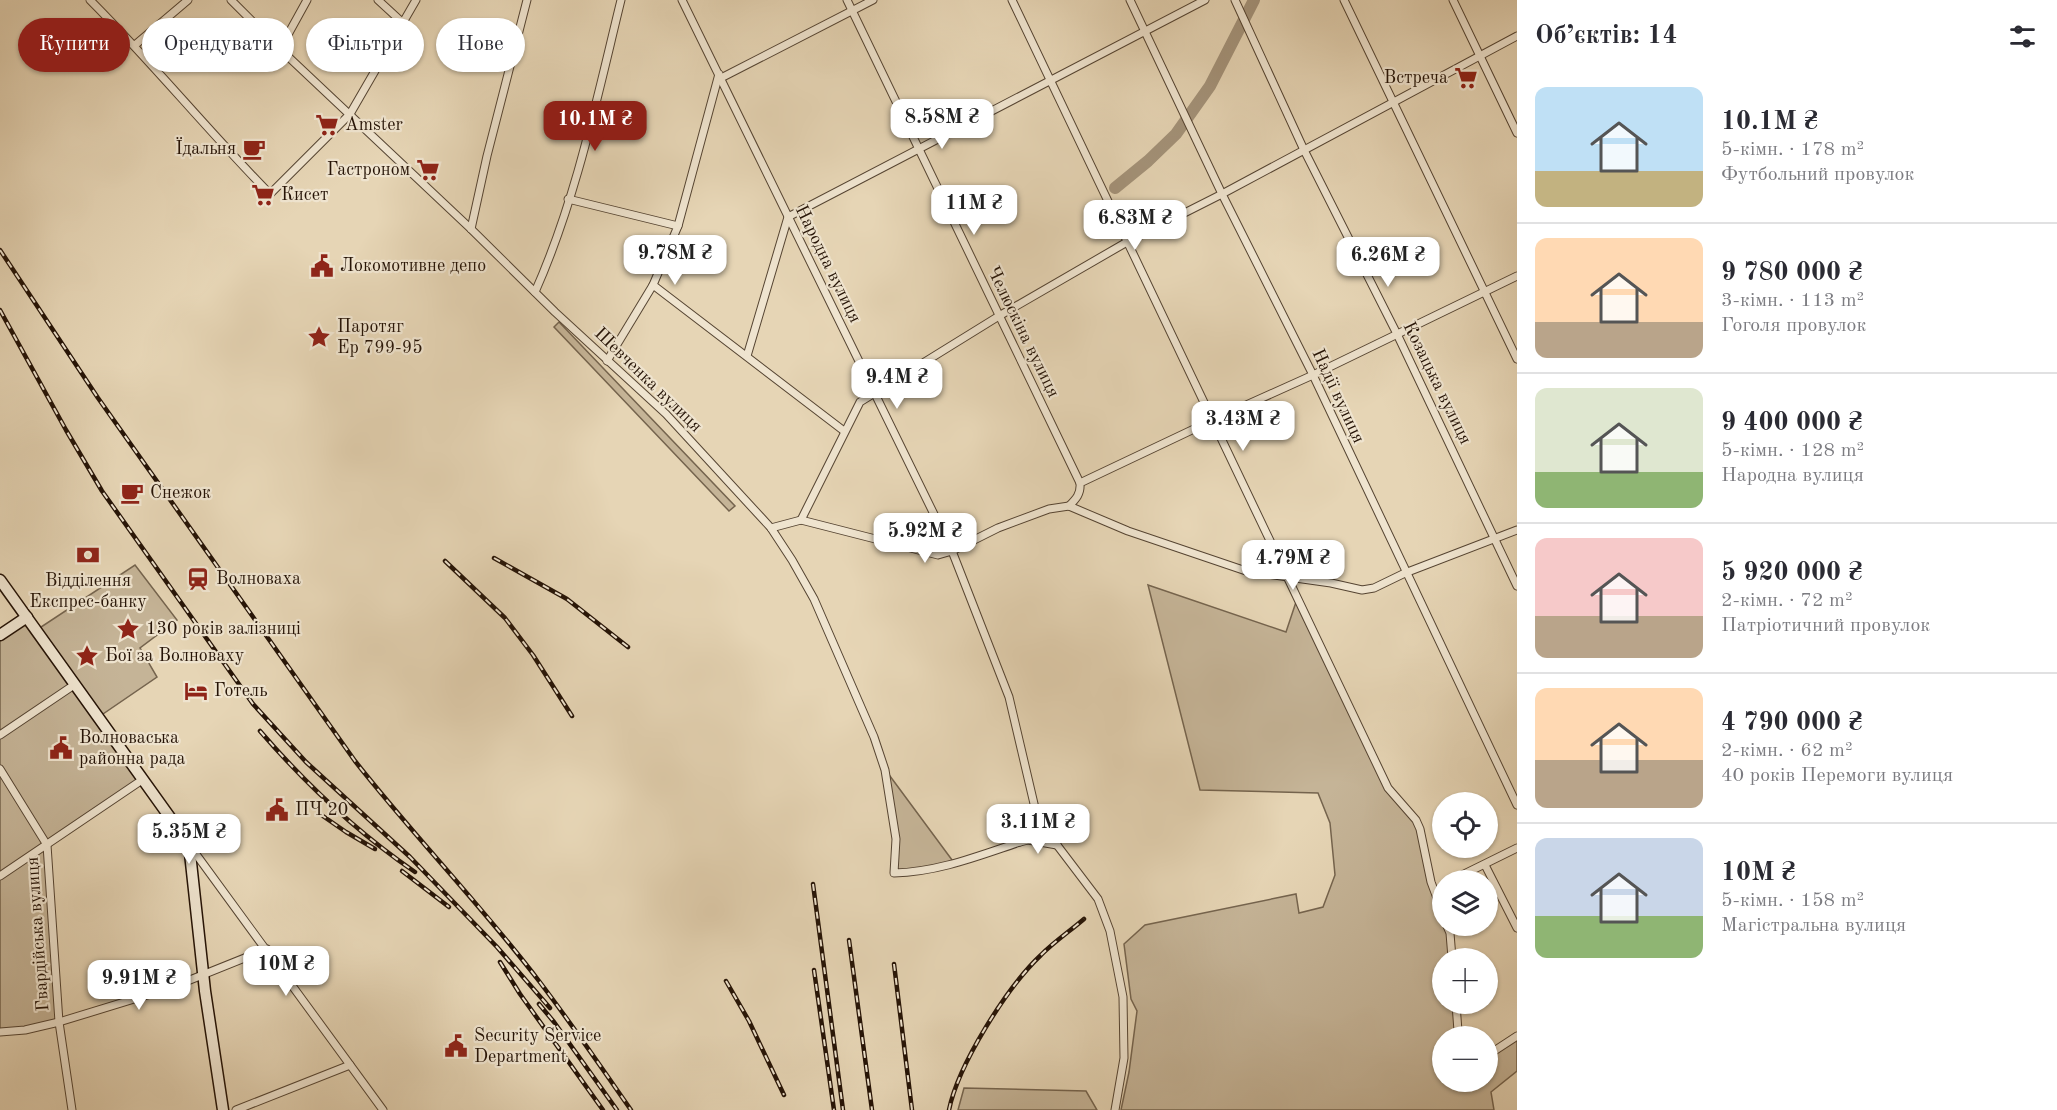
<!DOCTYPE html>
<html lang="uk">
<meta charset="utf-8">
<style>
body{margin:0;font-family:"Old Standard TT",serif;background:#f7f7f7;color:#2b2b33;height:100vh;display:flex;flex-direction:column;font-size:22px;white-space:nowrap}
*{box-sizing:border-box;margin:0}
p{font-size:20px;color:#7c7c81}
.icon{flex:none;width:33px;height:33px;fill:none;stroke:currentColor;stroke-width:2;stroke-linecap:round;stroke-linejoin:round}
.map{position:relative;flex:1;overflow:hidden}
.drawer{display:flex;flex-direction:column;background:#fff;width:540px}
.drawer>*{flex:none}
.top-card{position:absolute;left:18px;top:18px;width:570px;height:54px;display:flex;gap:12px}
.controls{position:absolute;left:1432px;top:792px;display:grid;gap:12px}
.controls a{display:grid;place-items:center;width:66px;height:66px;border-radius:50%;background:#fff;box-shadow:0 2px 4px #0004;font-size:30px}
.price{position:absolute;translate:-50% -51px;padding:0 14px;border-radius:12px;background:#fff;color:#222;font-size:20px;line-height:39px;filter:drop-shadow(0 2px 3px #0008)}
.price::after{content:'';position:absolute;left:50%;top:36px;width:18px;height:14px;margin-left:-9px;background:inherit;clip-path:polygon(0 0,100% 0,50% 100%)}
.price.active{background:#8f2418;color:#fff}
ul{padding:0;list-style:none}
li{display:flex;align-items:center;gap:18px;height:150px;padding:0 18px}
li+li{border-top:2px solid #e1e1e2}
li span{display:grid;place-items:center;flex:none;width:168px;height:120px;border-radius:12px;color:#555}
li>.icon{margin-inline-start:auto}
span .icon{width:72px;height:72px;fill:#fffc;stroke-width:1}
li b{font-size:26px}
h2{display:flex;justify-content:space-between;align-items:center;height:72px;padding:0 18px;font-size:26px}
.tag{padding:0 21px;border-radius:27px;background:#fff;box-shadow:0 2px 4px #0004;font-size:21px;line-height:54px}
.tag.active{background:#8f2418;color:#fff}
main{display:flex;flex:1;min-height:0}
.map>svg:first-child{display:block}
.green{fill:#c5b497;stroke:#75644e;stroke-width:1.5}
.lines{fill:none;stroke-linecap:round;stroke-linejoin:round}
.river{stroke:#a4937a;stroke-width:12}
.street-casing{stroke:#554432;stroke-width:9}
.secondary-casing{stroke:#251306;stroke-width:13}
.street{stroke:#efe4cf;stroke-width:7}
.secondary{stroke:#efe4cf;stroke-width:10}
.rail-casing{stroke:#251306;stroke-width:4.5}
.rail{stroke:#efe4cf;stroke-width:2;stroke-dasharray:7;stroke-linecap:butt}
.labels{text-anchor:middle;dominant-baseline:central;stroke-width:4.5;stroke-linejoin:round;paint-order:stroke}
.poi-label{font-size:18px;fill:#251306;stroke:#efe4cf;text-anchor:start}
.street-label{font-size:18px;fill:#251306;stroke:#efe4cf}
</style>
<main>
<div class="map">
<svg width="1517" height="1110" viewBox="0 0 1517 1110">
<rect width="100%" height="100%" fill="#e6d5b5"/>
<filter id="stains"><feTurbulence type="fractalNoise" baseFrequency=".00333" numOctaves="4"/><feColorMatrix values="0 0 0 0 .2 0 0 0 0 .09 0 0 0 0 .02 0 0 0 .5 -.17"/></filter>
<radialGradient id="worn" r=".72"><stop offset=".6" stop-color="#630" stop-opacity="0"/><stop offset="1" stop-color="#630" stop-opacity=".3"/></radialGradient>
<g class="green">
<polygon points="559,322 735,506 729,511 554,327"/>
<polygon points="135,565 177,620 140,648 157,677 100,716 38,629"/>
<polygon points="1148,585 1286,632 1298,596 1388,788 1416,820 1443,914 1443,926 1447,926 1452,958 1443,958 1443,1004 1456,1004 1462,1036 1443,1036 1443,1082 1488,1082 1488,1055 1517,1036 1517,1071 1491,1092 1494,1110 1121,1110 1129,1072 1137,1011 1131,999 1124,944 1145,925 1296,894 1299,913 1323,907 1335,875 1330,823 1318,793 1200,790"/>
<polygon points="24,619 140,781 47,845 59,1022 0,1032 0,635"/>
<polygon points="887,772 955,864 894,873 896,839"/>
<polygon points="1034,817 1043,838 1026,835"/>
<polygon points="964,1088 1086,1091 1097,1110 958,1110"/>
</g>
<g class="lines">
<polyline class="river" points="1115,188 1148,161 1176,134 1210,86 1254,0"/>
<g class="street-casing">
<g id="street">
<path d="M90 0C152 62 208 131 270 194L350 114 416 0"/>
<path d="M231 0 280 49 471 229 555 312 666 414 771 528 792 560 814 599 874 737 885 770 896 839 894 873C938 872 978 856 1020 842L1035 808"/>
<polyline points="378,0 403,23"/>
<polyline points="682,0 952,551 1009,697 1035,808 1057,845 1098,899 1110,931 1123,997 1124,1058 1115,1110"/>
<polyline points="847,0 1080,483"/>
<polyline points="1012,0 1388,788 1416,820 1420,829 1431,882 1443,914"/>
<polyline points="1130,0 1222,194 1313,375 1517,805"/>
<polyline points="1235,0 1304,150 1397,334 1517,586"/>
<polyline points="1344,0 1517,359"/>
<polyline points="1453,0 1517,133"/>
<polyline points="135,45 188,0"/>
<polyline points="280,49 307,0"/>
<polyline points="719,74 678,226 653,285 844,431"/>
<polyline points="721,78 873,0"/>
<polyline points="568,199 678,226"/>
<polyline points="471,229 487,156 527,0"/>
<path d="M535 292C576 200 597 98 621 0"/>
<polyline points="747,356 788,217 1205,0"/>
<polyline points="607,361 653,285"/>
<path d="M1069 506C1076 499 1081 494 1080 483L1213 420 1313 375 1517 276"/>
<polyline points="801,520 860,402 999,316 1127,242 1222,194 1517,36"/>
<polyline points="771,528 801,520 938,555 952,551 998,528 1049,509 1069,506 1128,531 1246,571 1331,583 1362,590 1374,588 1405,573 1517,530"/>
<polyline points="0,735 74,685"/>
<polyline points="0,769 47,845 59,1022 72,1110"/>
<polyline points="1020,842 1028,840 1057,845"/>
<polyline points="190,846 383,1110"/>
<polyline points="1485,865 1517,928"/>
<polyline points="0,876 142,780"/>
<polyline points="1452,880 1517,848"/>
<polyline points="1447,926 1450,933 1452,958"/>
<polyline points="1456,1004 1458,1031 1462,1036"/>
<polyline points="0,1032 25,1030 59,1022 170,988 267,949"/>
<polyline points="1488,1055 1517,1036"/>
<polyline points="236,1110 350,1065"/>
</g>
</g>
<g class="secondary-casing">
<g id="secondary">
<polyline points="0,580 189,844 205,991 223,1110"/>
<polyline points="0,635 27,617"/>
</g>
</g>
<use href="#street" class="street"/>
<use href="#secondary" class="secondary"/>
<g class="rail-casing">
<g id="rail">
<path d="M0 250 98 398 355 761C414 836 481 905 539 981 571 1023 601 1067 631 1110"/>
<polyline points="0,310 66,430 102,491 253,704 306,762 410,857 497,947 550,1008"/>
<polyline points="494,558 567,599 628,647"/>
<polyline points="445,561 505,618 533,655 572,716"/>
<path d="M260 731C305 783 358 833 415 872"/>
<polyline points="320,814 346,832 375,849"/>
<polyline points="402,871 449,907"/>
<polyline points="813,884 843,1110"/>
<polyline points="849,940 872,1110"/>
<polyline points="500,962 520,994 603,1110"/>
<polyline points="894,964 912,1110"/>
<polyline points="814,970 834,1110"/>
<polyline points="726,981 749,1021 784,1095"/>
<polyline points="539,1004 554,1022 617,1110"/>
<path d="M949 1110C958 1065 1007 987 1041 955 1054 942 1070 931 1084 919"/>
</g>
</g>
<use href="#rail" class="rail"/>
</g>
<defs>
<g id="supermarket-bare" transform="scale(1.8)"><path d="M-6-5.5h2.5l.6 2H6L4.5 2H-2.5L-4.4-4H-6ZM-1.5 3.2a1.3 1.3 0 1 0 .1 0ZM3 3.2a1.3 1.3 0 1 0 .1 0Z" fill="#8f2418" stroke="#efe4cf" stroke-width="2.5" paint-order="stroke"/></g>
<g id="cafe-bare" transform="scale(1.8)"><path d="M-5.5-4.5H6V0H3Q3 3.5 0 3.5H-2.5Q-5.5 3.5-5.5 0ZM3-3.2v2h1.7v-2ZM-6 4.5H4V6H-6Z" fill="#8f2418" stroke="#efe4cf" stroke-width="2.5" paint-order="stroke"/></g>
<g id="civic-bare" transform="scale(1.8)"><path d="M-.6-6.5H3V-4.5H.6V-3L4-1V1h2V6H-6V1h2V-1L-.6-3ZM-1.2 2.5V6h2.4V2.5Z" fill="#8f2418" stroke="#efe4cf" stroke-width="2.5" paint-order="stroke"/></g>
<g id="sight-bare" transform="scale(1.8)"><path d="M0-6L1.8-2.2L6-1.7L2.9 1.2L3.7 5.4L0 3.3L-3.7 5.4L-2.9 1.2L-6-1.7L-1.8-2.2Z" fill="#8f2418" stroke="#efe4cf" stroke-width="2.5" paint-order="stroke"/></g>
<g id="bank-bare" transform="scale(1.8)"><path d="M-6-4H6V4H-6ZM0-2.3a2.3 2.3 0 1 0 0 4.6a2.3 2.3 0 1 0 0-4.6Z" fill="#8f2418" stroke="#efe4cf" stroke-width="2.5" paint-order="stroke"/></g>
<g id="station-bare" transform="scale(1.8)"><path d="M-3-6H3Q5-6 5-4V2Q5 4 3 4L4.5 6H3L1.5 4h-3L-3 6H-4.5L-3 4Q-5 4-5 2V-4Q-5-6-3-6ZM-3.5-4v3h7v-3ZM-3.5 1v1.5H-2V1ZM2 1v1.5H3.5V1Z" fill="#8f2418" stroke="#efe4cf" stroke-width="2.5" paint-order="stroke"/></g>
<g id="hotel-bare" transform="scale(1.8)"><path d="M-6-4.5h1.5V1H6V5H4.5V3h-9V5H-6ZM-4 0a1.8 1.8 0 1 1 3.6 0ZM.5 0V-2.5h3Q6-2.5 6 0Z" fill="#8f2418" stroke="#efe4cf" stroke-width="2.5" paint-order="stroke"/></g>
</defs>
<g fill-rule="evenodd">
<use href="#supermarket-bare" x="1466" y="78"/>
<use href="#supermarket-bare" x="327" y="125"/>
<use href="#cafe-bare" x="254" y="149"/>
<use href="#supermarket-bare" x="428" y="170"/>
<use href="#supermarket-bare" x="263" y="195"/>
<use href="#civic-bare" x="322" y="266"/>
<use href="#sight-bare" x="319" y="337"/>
<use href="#cafe-bare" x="132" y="493"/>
<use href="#bank-bare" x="88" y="555"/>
<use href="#station-bare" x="198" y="579"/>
<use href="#sight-bare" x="128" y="629"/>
<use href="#sight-bare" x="87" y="656"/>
<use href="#hotel-bare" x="196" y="691"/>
<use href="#civic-bare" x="61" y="748"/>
<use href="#civic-bare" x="277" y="810"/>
<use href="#civic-bare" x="456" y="1046"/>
</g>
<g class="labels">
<g class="poi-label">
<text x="1448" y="78" text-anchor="end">Встреча</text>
<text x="345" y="125">Amster</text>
<text x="236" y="149" text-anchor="end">Їдальня</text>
<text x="410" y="170" text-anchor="end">Гастроном</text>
<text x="281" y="195">Кисет</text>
<text x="340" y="266">Локомотивне депо</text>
<text x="337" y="327">Паротяг<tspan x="337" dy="21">Ер 799-95</tspan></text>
<text x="150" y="493">Снежок</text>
<text x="216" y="579">Волноваха</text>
<text x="88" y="581" text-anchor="middle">Відділення<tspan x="88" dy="21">Експрес-банку</tspan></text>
<text x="146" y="629">130 років залізниці</text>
<text x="105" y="656">Бої за Волноваху</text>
<text x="214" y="691">Готель</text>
<text x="79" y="738">Волноваська<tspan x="79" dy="21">районна рада</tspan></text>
<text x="295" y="810">ПЧ 20</text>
<text x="474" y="1036">Security Service<tspan x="474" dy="21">Department</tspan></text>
</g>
<g class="street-label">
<text transform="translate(828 264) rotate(64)">Народна вулиця</text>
<text transform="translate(1023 332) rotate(64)">Челюскіна вулиця</text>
<text transform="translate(648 380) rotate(44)">Шевченка вулиця</text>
<text transform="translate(1437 383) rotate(64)">Козацька вулиця</text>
<text transform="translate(1338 396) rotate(65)">Надії вулиця</text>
<text transform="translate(38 934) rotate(-94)">Гвардійська вулиця</text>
</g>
</g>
<rect width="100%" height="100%" filter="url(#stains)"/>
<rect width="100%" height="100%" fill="url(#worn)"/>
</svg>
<div class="controls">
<a><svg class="icon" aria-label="locate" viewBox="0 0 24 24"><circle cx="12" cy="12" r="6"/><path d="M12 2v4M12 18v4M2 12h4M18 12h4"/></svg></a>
<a><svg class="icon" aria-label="layers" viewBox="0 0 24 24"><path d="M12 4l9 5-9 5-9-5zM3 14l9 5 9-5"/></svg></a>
<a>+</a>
<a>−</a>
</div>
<b class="price" style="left:942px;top:150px">8.58M ₴</b>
<b class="price active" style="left:595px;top:152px">10.1M ₴</b>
<b class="price" style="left:974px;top:236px">11M ₴</b>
<b class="price" style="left:1135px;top:251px">6.83M ₴</b>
<b class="price" style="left:675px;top:286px">9.78M ₴</b>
<b class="price" style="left:1388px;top:288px">6.26M ₴</b>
<b class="price" style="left:897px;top:410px">9.4M ₴</b>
<b class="price" style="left:1243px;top:452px">3.43M ₴</b>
<b class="price" style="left:925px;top:564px">5.92M ₴</b>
<b class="price" style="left:1293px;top:591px">4.79M ₴</b>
<b class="price" style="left:1038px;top:855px">3.11M ₴</b>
<b class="price" style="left:189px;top:865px">5.35M ₴</b>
<b class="price" style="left:286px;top:997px">10M ₴</b>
<b class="price" style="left:139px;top:1011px">9.91M ₴</b>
<div class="top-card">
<a class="tag active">Купити</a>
<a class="tag">Орендувати</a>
<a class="tag">Фільтри</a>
<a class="tag">Нове</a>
</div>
</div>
<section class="drawer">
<h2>Об’єктів: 14<svg class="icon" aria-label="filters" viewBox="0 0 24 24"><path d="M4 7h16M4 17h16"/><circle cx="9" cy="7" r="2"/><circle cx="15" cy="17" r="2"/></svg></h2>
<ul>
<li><span style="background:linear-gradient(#bfe0f5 70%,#c2b280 0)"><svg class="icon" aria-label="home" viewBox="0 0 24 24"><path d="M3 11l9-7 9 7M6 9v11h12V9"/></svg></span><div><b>10.1M ₴</b><p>5-кімн. · 178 m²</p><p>Футбольний провулок</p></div></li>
<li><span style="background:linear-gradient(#ffd9b3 70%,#b9a48a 0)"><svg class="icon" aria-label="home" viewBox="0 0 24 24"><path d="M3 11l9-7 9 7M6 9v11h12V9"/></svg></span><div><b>9 780 000 ₴</b><p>3-кімн. · 113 m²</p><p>Гоголя провулок</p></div></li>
<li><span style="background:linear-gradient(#dfe7d0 70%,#8fb573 0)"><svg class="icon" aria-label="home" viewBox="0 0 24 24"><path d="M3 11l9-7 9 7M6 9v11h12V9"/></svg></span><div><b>9 400 000 ₴</b><p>5-кімн. · 128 m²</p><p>Народна вулиця</p></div></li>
<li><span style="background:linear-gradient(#f6c9c9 65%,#b9a48a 0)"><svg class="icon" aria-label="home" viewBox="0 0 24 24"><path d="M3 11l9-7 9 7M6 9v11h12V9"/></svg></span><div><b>5 920 000 ₴</b><p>2-кімн. · 72 m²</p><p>Патріотичний провулок</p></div></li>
<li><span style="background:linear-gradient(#ffd9b3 60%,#b9a48a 0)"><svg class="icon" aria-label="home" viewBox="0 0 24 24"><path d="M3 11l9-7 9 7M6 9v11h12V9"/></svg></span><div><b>4 790 000 ₴</b><p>2-кімн. · 62 m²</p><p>40 років Перемоги вулиця</p></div></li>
<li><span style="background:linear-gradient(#c9d6e8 65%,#8fb573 0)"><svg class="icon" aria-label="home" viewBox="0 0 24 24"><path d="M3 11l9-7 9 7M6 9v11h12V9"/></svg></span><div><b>10M ₴</b><p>5-кімн. · 158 m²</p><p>Магістральна вулиця</p></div></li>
</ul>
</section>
</main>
